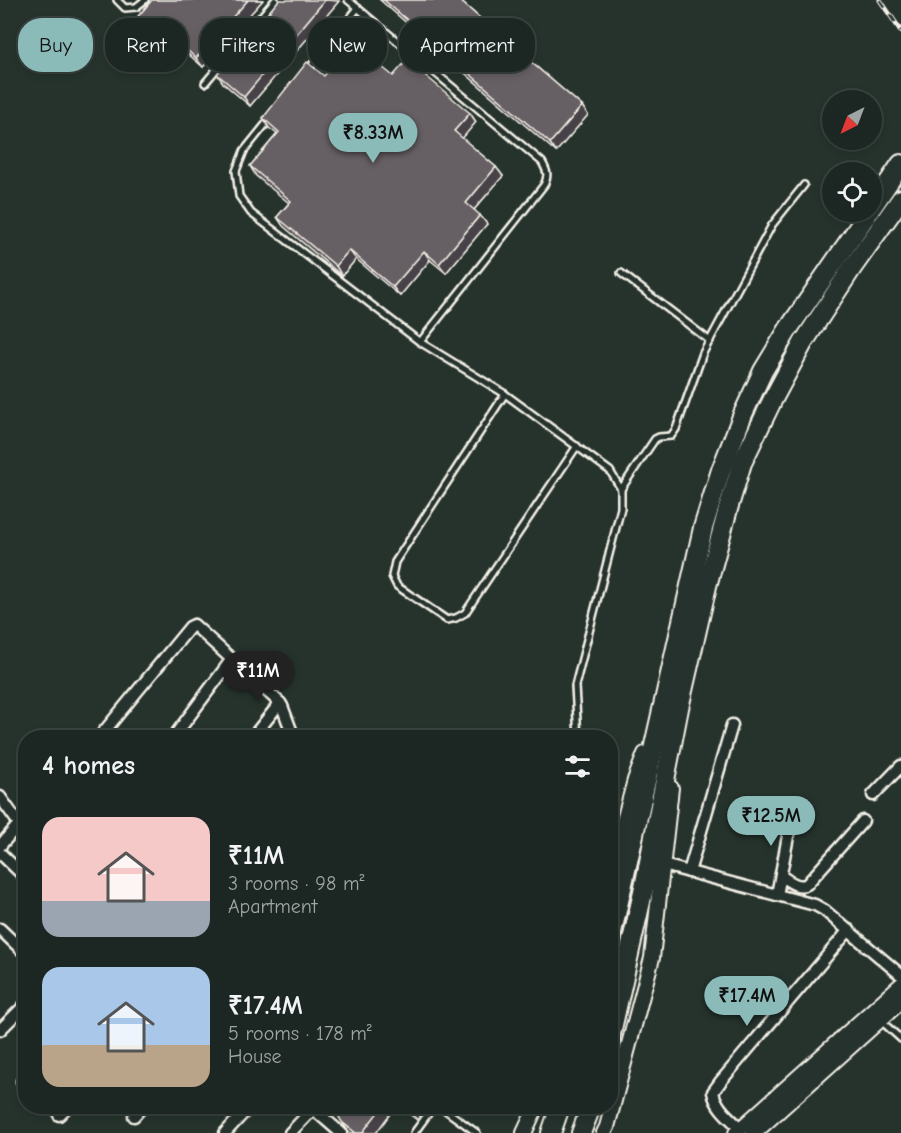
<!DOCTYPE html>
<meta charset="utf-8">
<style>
body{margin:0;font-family:"Comic Neue",sans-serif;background:#252e2a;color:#f1f3f6;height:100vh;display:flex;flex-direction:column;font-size:22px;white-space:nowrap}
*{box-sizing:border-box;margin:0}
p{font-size:20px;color:#a0a5a5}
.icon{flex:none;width:33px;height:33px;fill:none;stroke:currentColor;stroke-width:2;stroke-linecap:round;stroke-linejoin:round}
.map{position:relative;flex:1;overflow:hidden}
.sheet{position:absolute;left:18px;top:730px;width:600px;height:384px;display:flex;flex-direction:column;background:#1c2622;border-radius:24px;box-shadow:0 3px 9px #0003,0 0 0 2px #3a4340}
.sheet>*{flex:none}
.guide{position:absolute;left:18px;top:18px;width:600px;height:54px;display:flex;gap:12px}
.needle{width:39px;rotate:222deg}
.tools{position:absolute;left:822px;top:90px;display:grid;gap:12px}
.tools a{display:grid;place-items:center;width:60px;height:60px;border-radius:50%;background:#1c2622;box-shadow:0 3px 9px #0003,0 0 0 2px #3a4340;font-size:30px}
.price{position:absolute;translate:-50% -51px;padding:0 14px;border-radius:21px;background:#8bbbb9;color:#111;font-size:20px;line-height:39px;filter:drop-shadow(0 2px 3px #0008)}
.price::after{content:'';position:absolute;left:50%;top:36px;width:18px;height:14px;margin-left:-9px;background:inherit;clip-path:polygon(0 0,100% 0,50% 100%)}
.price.current{background:#222;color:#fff}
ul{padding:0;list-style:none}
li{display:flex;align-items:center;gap:18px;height:150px;padding:0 24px}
li span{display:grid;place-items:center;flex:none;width:168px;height:120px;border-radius:18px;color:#555}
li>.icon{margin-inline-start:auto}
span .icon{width:72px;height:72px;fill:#fffc;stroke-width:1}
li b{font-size:26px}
h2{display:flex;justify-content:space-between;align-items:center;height:72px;padding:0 24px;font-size:26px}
.pill{padding:0 21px;border-radius:24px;background:#1c2622;box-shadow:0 3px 9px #0003,0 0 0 2px #3a4340;font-size:21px;line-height:54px}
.pill.current{background:#8bbbb9;color:#111}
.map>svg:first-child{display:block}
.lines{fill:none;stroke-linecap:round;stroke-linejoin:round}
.service-casing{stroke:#f4f1e8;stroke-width:10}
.minor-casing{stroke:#f4f1e8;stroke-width:15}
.tertiary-casing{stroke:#f4f1e8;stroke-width:18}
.trunk-casing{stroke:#f4f1e8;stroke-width:22}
.service{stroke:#26332d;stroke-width:5}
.minor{stroke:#26332d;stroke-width:10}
.tertiary{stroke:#26332d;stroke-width:14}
.trunk{stroke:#26332d;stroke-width:18}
.rail-casing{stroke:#f4f1e8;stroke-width:5}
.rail{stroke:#26332d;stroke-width:3;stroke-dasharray:9;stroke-linecap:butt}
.wall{fill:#585156;stroke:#f4f1e8;stroke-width:1.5}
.shaded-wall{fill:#474246;stroke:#f4f1e8;stroke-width:1.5}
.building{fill:#665e64;stroke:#f4f1e8;stroke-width:1.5}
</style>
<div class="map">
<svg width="901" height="1133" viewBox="0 0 901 1133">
<rect width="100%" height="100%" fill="#26332d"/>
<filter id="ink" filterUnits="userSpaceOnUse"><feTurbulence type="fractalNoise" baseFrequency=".0167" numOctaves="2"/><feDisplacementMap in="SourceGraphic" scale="12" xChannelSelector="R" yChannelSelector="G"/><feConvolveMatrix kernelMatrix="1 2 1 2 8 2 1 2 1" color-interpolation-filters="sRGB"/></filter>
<g filter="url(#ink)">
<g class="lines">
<g class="service-casing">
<g id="service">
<polyline points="117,0 125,8 136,7 145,0"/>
<path d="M348 0 542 162C547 171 549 175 544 185L420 342 505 394 610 471 621 489V508L575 686 578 738"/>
<polyline points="308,70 358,8"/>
<polyline points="205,83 275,0"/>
<polyline points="269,120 244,151 236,171 239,196 251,213 420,342"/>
<polyline points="621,273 710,341"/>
<polyline points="505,394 395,562 392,576 397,586 447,620 456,618 465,613 577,446"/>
<polyline points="621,489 655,439 659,437 671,436 676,429 703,353 772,225 804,185"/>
<polyline points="880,1020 901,1039"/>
<polyline points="441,1107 477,1133"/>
<polyline points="414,1133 433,1107"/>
</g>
</g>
<g class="minor-casing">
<g id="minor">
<polyline points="100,738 102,734 190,627 194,625 280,703 282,706 294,738"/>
<polyline points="173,738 232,659"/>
<polyline points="252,738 280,703"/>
<polyline points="873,795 901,766"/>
<polyline points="0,797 15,818 26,830"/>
<polyline points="0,846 19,824"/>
<polyline points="0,853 26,878"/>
<polyline points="663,865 815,905 824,910 901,975"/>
<polyline points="689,872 732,725"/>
<path d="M781 876C789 881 798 889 807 884L863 821"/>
<polyline points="777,895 794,804"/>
<polyline points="0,929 26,954"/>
<polyline points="0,1030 26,1004"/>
<polyline points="22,1081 26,1078"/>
<polyline points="311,1107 341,1133"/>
<polyline points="59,1115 67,1107"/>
<polyline points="134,1116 142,1107"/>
<path d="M741 1129C730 1118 716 1108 713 1092L721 1081 849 930"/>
<polyline points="225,1133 249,1107"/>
<polyline points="290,1133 313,1109"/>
</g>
</g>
<g class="tertiary-casing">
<g id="tertiary">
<polyline points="610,873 635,780 645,754"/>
<polyline points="524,1133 536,1107"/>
<polyline points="604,1133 607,1127 652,958 671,788"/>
<polyline points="736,1133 901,985"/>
<polyline points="754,1133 901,1001"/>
</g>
</g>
<g class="trunk-casing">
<g id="trunk">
<polyline points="872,207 901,164"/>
<polyline points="610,941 703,528 721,470 743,414 763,371 789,328 869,212"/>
<polyline points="610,1038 644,888 679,708 707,586 728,509 742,463 773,399 803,343 852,268 901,199"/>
<polyline points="551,1133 560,1107"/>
<polyline points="581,1133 591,1107"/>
</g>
</g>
<use href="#service" class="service"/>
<use href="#minor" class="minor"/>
<use href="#tertiary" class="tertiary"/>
<use href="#trunk" class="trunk"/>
<g class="rail-casing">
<polyline id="rail" points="880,0 901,31"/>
</g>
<use href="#rail" class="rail"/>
</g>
<g class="wall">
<polygon points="152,0 263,0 203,67 166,35 158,44 141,29 135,20"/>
<polygon points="380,0 459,0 582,106 588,115 556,152"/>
<polygon points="339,1 250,106 223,83 217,74"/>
<polygon points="324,76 393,76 470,113 476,122 462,138 496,167 503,176 474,210 487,224 446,273 430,260 400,296 356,259 342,276 283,226 277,217 289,203 256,176 250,166 277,134 269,128 263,118"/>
<polygon points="346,1107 395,1107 376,1133 351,1133 348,1131 339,1117"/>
<polygon points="400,1107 427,1107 417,1120"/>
</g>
<g class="shaded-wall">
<polygon points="248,0 263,0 203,67 196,58"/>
<polygon points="325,0 339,1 250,106 244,97"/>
<polygon points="160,26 166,35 158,44 152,34"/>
<polygon points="582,106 588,115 556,152 550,143"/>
<polygon points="470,113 476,122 461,140 454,131"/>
<polygon points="496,167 503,176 472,212 466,203"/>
<polygon points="480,215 487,224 446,273 439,264"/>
<polygon points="349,250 356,259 342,276 336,266"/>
<polygon points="424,251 430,260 400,296 393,287"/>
<polygon points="382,1107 395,1107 376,1133 362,1133"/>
<polygon points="414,1107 427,1107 417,1120 411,1111"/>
</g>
<g class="building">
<polygon points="152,0 248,0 196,58 160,26 152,34 135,20"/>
<polygon points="279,0 325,0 244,97 217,74"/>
<polygon points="384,0 459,0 582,106 550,143"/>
<polygon points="352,42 393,76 407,60 470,113 454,131 496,167 466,203 480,215 439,264 424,251 393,287 349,250 336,266 277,217 291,201 250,166 279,132 263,118 307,62 324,76"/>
<polygon points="346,1107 382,1107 362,1133 356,1133 342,1122 339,1117"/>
<polygon points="405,1107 414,1107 411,1111"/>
</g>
</g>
</svg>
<div class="tools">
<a><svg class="needle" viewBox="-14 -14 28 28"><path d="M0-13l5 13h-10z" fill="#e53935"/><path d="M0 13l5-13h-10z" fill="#a0a5a5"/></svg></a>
<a><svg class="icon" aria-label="locate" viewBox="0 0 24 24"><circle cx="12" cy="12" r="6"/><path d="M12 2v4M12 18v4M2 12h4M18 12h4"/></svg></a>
</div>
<b class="price" style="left:373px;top:164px">₹8.33M</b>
<b class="price current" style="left:258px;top:702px">₹11M</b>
<b class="price" style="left:771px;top:847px">₹12.5M</b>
<b class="price" style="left:747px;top:1027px">₹17.4M</b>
<div class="guide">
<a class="pill current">Buy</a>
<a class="pill">Rent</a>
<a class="pill">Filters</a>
<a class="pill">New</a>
<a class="pill">Apartment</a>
</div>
<section class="sheet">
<h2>4 homes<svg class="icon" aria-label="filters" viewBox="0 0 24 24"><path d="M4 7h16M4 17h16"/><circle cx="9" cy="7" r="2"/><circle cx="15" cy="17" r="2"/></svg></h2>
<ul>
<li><span style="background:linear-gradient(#f6c9c9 70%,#9aa5b1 0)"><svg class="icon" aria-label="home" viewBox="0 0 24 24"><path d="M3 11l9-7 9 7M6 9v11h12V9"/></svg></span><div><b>₹11M</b><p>3 rooms · 98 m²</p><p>Apartment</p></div></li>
<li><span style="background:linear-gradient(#a9c7e8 65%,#b9a48a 0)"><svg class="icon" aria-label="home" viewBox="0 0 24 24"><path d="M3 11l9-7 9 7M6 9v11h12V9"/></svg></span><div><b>₹17.4M</b><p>5 rooms · 178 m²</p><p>House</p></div></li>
</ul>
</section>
</div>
